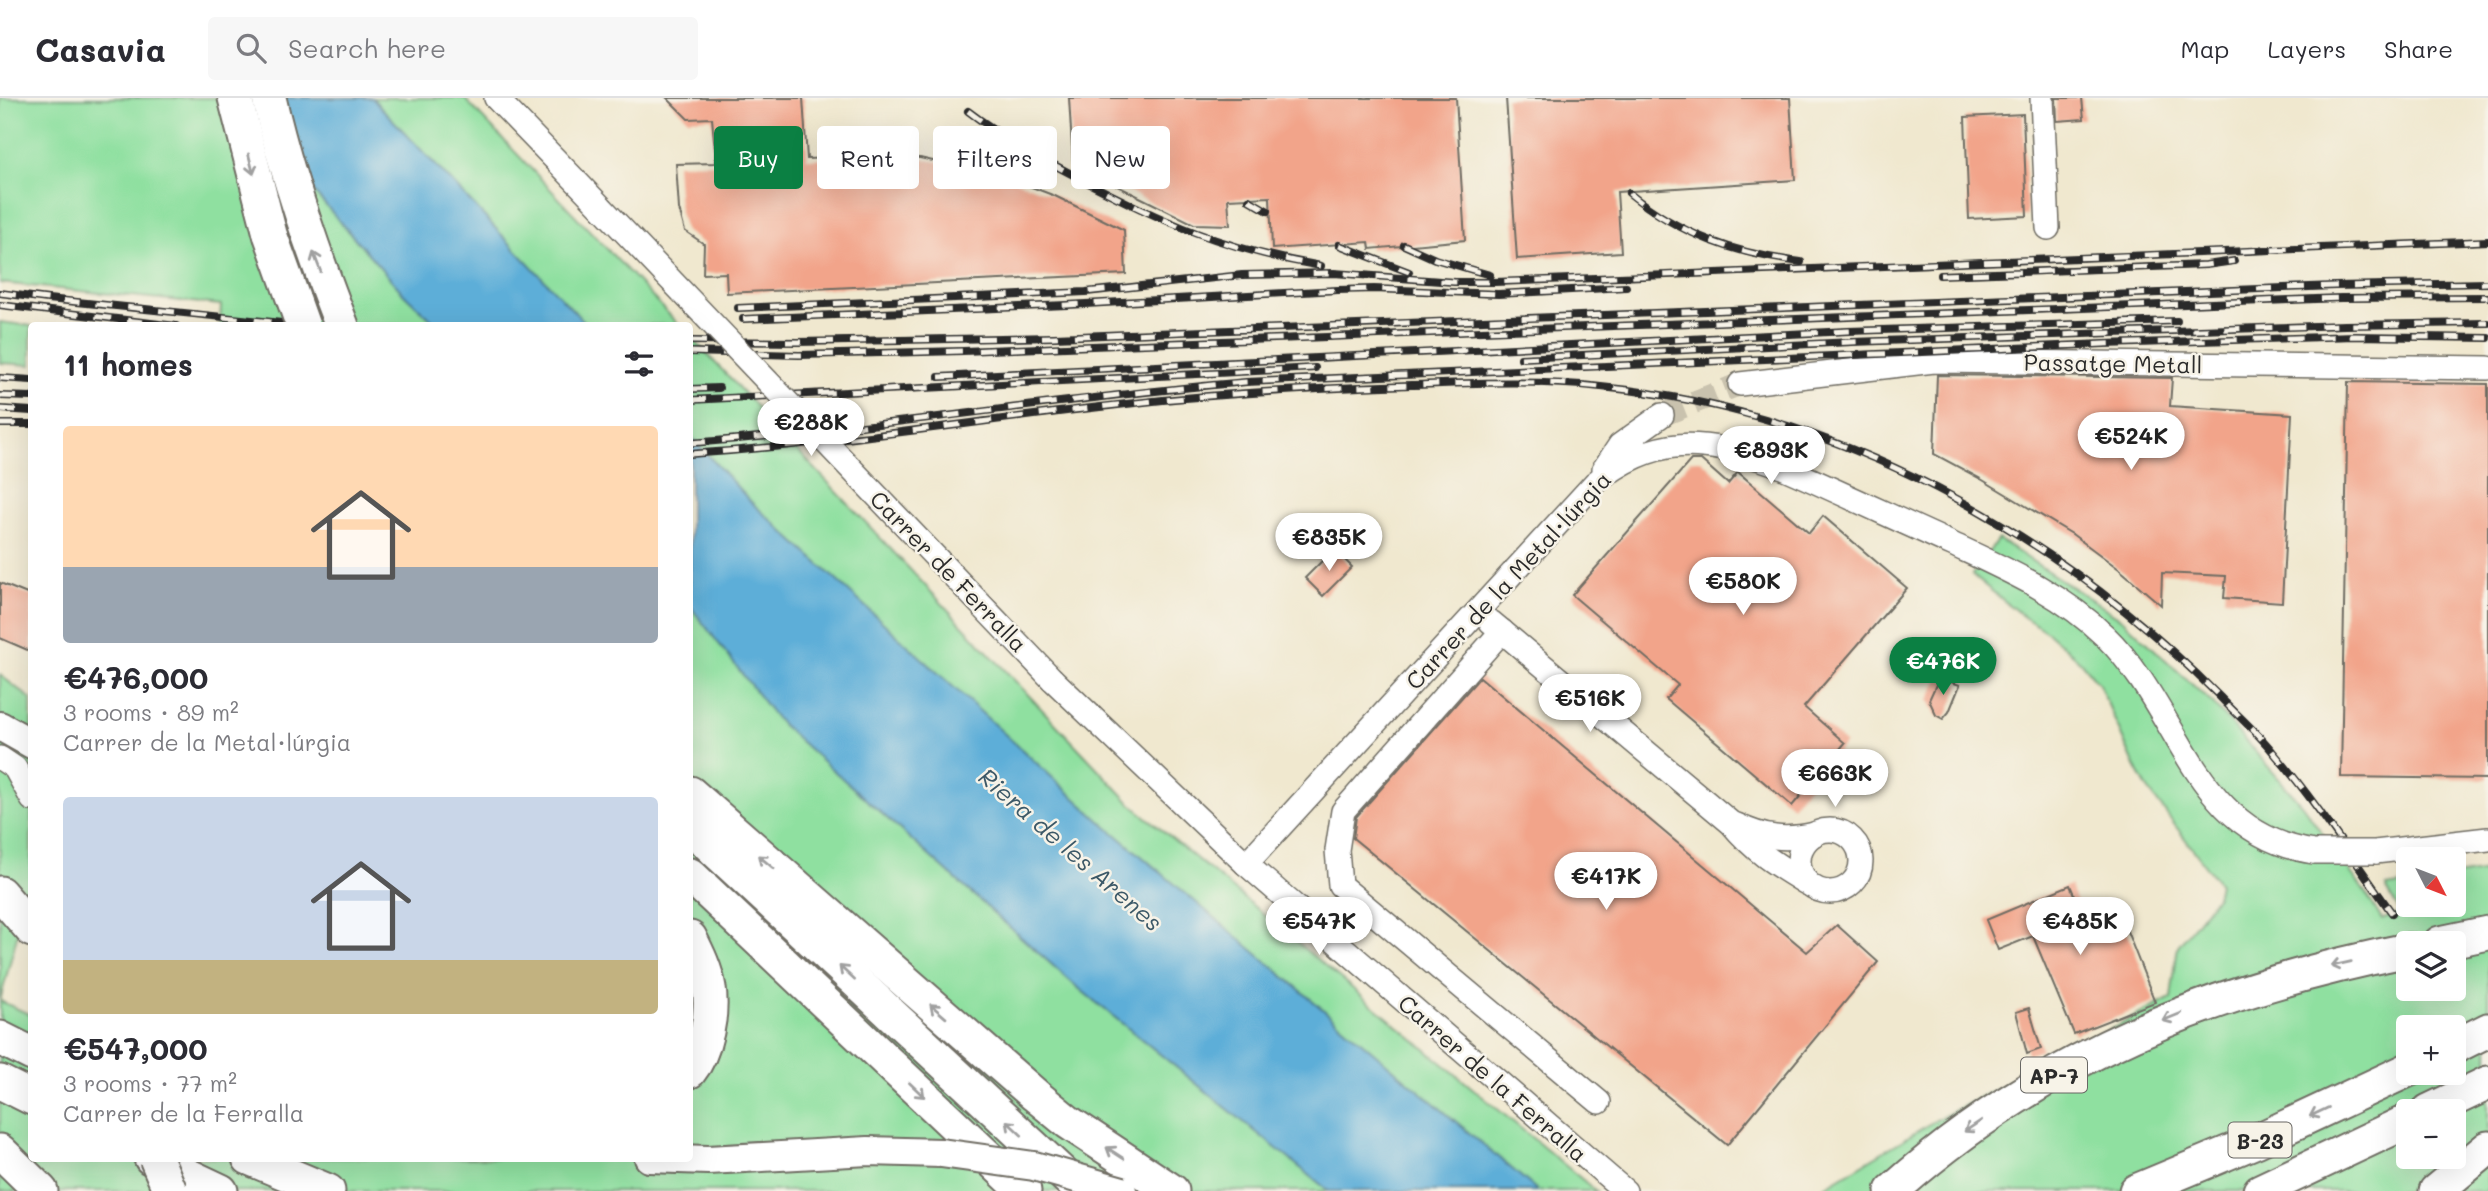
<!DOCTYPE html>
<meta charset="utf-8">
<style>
body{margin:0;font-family:Mali,sans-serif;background:#f7f7f7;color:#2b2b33;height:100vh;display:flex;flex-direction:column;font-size:26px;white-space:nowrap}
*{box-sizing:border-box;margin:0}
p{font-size:23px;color:#7c7c81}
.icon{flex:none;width:38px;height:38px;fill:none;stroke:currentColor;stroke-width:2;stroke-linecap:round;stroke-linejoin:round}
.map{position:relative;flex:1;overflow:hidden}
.details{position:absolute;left:28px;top:224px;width:665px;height:840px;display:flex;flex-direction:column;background:#fff;border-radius:7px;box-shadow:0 7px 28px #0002}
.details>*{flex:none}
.guide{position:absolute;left:714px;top:28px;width:665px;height:63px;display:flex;gap:14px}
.needle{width:46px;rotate:132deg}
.fabs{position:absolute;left:2396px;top:749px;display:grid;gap:14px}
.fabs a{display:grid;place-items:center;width:70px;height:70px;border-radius:7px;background:#fff;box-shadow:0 7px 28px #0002;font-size:35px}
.price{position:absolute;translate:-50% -60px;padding:0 16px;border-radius:24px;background:#fff;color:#222;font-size:23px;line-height:46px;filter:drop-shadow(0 2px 4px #0008)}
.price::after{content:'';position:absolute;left:50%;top:42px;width:21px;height:16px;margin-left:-10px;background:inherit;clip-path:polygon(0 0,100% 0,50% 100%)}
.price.active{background:#0b8043;color:#fff}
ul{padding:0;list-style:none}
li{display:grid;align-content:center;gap:14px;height:371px;padding:0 35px}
li span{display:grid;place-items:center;height:217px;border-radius:7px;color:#555}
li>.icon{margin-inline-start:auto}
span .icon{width:126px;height:126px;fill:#fffc;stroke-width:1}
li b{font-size:30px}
h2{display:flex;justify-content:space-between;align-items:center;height:84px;padding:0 35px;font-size:30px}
.tag{padding:0 24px;border-radius:7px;background:#fff;box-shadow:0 7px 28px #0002;font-size:24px;line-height:63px}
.tag.active{background:#0b8043;color:#fff}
header{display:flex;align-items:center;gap:42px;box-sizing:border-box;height:98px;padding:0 35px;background:#fff;border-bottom:2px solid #e1e1e2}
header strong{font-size:33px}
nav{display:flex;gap:38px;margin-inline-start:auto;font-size:24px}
.search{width:490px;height:63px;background:#f7f7f7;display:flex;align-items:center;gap:18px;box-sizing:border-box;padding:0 24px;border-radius:7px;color:#7c7c81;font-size:26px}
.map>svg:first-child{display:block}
.green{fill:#8fe0a0;stroke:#5d8666;stroke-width:2;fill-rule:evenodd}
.water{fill:#5daed8;stroke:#446c82;stroke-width:2}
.building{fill:#f2a48a}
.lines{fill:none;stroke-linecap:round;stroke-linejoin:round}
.minor-tunnel{stroke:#c9c2ae;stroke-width:23;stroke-dasharray:23 11;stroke-linecap:butt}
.minor-casing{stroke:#706d64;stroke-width:26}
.major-casing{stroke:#706d64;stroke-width:32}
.highway-casing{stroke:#706d64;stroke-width:37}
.minor{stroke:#fff;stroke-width:23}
.major{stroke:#fff;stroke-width:28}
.highway{stroke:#fff;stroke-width:33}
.rail-casing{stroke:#2b2b2b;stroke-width:8}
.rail{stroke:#f7f3e8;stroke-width:5;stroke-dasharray:16;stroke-linecap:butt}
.minor-bridge-casing{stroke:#706d64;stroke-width:26;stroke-linecap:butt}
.major-bridge-casing{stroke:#706d64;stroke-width:32;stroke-linecap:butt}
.highway-bridge-casing{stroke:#706d64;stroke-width:37;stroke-linecap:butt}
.minor-bridge{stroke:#fff;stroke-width:23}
.major-bridge{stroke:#fff;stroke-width:28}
.highway-bridge{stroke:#fff;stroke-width:33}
.oneway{stroke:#a0a0a0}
.labels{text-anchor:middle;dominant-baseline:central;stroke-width:5;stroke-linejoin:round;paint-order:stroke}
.shield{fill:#f7f3e8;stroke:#686764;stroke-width:2}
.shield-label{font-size:21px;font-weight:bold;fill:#2b2b2b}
.street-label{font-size:23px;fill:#2b2b2b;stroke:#f7f3e8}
.water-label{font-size:24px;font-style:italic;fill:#3c5968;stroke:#f7f3e8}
</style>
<header>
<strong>Casavia</strong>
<div class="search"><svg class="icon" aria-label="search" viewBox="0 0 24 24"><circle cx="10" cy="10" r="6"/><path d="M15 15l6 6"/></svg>Search here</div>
<nav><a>Map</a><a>Layers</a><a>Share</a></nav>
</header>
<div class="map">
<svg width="2488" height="1093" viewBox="0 0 2488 1093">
<rect width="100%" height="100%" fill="#f7f3e8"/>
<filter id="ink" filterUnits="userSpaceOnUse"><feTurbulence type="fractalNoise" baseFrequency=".0143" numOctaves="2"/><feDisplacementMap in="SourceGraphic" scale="14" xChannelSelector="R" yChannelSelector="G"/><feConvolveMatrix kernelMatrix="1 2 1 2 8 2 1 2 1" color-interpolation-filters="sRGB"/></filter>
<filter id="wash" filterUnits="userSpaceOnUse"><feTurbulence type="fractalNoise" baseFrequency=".00686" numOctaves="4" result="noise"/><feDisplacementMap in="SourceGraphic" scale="28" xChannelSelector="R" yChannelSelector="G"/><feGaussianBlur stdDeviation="1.57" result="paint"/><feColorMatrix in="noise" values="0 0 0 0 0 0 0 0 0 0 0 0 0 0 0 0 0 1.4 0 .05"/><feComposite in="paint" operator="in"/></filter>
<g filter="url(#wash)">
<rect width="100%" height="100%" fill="#f0e8cf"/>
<g class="green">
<polygon points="0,0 231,0 403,195 437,227 220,227 221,207 0,185"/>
<polygon points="372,0 464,0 679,227 587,227"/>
<polygon points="0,224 31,228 31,267 0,265"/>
<polygon points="690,238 1132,707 1596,1093 1538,1093 1101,724 752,405 690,338"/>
<path d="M1998 441 2123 522 2214 607 2302 707 2367 797 2382 822 2400 814 2386 789 2408 786V807H2454V778L2488 773V1093H1818L1936 1022 2171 900 2178 848 2216 799 2219 786 2147 690 2133 664 2099 586 2080 563 2047 534 2024 519 1972 477ZM2408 845H2454V891H2408ZM2408 929H2454V975H2408ZM2408 1013H2454V1059H2408Z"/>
<polygon points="690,508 780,625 1076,888 1329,1093 0,1093 0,577 31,601 31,784 0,903 31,917 32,1060 690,1060"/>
</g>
<g class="water">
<polygon points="231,0 372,0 587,227 437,227 403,195"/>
<polygon points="690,338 752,405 1101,724 1538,1093 1329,1093 1076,888 780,625 690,508"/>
</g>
<g id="blocks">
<g class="building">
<polygon points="667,0 803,0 807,61 878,58 920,60 1011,81 1055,98 1124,132 1126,176 727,195 726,175 703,176 704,146 685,133 679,111 676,66 716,65 712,20 688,21"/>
<polygon points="1069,0 1456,0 1465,142 1370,151 1369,144 1272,151 1270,99 1228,101 1230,127 1194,126 1073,66"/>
<polygon points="1506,0 1790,0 1795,82 1617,94 1621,154 1517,161"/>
<polygon points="2056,0 2082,0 2084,21 2057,23"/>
<polygon points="2023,16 2027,118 1969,121 1965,19"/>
<polygon points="1937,277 2172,280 2170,308 2292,316 2282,504 2224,500 2226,478 2162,475 2161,507 2119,471 2072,436 1981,381 1934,356"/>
<polygon points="2348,284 2488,286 2488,681 2341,679"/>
<polygon points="1691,362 1701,362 1728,386 1738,374 1809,435 1823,418 1907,490 1804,609 1845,645 1792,708 1666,601 1678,587 1572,497"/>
<polygon points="1334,451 1352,469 1323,498 1305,480"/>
<polygon points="0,485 32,498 32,554 0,540"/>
<polygon points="1480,579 1807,854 1837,827 1878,864 1727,1047 1353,740 1356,719"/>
<polygon points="1939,580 1960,587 1949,614 1943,621 1936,617 1929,602"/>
<polygon points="2070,787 2084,821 2117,808 2155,904 2074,936 2033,838 1998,852 1986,822"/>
<polygon points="2029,910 2041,951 2027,956 2016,914"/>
</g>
</g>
</g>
<g filter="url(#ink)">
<use href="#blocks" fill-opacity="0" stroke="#706d64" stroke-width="2"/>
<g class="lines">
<polyline class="minor-tunnel" points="1662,317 1740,286"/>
<g class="minor-casing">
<g id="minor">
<polyline points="496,0 601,109"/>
<polyline points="2042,0 2048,130"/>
<polyline points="1740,286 1934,263 2488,270"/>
<polyline points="1604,371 1620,347 1662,317"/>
<path d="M1491 524 1731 725C1756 755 1775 766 1808 786"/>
<polyline points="1502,533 1343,713 1337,752 1340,787 1599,1004"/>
<polyline points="1052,581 1246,766 1625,1093"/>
<polyline points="0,660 15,670 32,701"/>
<path d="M1737 727C1764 740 1785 743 1815 736"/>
<circle cx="1830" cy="763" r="31"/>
<polyline points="2375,754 2488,741"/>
<path d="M1246 766 1595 385C1655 336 1702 341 1773 365 1833 391 1892 419 1952 446 2007 472 2061 495 2105 538 2182 612 2192 736 2314 754"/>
</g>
</g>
<g class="major-casing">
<g id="major">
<polyline points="0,628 32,646"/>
<polyline points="649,1060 708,1062 868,1053 941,1055"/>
</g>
</g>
<g class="highway-casing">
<g id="highway">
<polyline points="235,0 270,136"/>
<path d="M269 0C287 79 313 153 342 228"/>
<polyline points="690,695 1035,997 1068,1024 1172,1093"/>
<polyline points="690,729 1075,1087"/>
<polyline points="690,777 1024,1093"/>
<polyline points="0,795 32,832"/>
<path d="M690 840C698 856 706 872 709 890 713 916 706 953 690 973"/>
<polyline points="2440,845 2488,835"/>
<polyline points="0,940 32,956"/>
<polyline points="2454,949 2488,932"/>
<polyline points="0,984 32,1000"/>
<polyline points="2429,1013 2488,985"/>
<polyline points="0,1053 41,1093"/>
<polyline points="151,1060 221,1093"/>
<polyline points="249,1060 328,1093"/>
<path d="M1892 1093C2043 958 2212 891 2408 852"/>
<polyline points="2136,1093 2256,1043 2408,972"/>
<polyline points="2260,1093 2408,1023"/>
<polyline points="2436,1093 2488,1050"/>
</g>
</g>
<use href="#minor" class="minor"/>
<use href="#major" class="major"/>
<use href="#highway" class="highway"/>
<g class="rail-casing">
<g id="rail">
<path d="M968 13C1002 39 1039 59 1077 79 1162 124 1226 152 1321 168"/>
<path d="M1629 95C1680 137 1736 156 1801 164"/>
<polyline points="1249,102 1268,113"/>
<polyline points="1339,147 1409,174"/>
<polyline points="1404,147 1435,161 1490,177"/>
<polyline points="1940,177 2206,167 2234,163"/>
<polyline points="0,195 48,201 311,228"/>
<polyline points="0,207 176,228"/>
<polyline points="738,210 1086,194 1242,177 1334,175 1454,184 1495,184 2488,143"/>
<polyline points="743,221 1067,207 1338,192 1374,191 1498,196 1626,189"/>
<polyline points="690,243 798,244 1054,239 2335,188 2488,185"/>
<polyline points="690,254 799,257 963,253 2341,200 2488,199"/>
<polyline points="1521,260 1852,244 2345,227 2488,225"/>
<polyline points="939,279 1848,233 2177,223"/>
<polyline points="0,280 32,282"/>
<polyline points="690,291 719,290"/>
<polyline points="0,298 32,299"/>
<polyline points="690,302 1315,270"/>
<polyline points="0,311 32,313"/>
<polyline points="0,326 32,326"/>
<path d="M690 345C876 331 1060 300 1246 284L2104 246 2355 238 2488 240"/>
<path d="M690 356C848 345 1005 318 1163 302 1246 294 1328 290 1411 287 1474 285 1538 282 1601 289 1837 312 2055 433 2220 599 2237 617 2257 634 2273 654 2316 704 2353 761 2392 815"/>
</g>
</g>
<use href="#rail" class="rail"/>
<g class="minor-bridge-casing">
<g id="minor-bridge">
<polyline points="601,109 1052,581"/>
<polyline points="2314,754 2375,754"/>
</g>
</g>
<g class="major-bridge-casing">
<polyline id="major-bridge" points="941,1055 1034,1068 1122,1093"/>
</g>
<g class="highway-bridge-casing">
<g id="highway-bridge">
<polyline points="270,136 303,228"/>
<polyline points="156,1060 170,1093"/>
</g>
</g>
<use href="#minor-bridge" class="minor-bridge"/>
<use href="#major-bridge" class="major-bridge"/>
<use href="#highway-bridge" class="highway-bridge"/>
</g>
<defs><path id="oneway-shaft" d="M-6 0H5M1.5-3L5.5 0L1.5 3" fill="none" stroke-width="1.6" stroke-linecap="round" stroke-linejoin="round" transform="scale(1.75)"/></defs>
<g class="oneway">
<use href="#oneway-shaft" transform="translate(251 66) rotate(76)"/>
<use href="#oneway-shaft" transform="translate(317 164) rotate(-111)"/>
<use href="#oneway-shaft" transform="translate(766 764) rotate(-140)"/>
<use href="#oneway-shaft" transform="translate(2341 866) rotate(167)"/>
<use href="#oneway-shaft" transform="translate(847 875) rotate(-137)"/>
<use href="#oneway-shaft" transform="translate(938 913) rotate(-139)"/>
<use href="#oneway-shaft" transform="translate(2172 919) rotate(158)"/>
<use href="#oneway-shaft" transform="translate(917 992) rotate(44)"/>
<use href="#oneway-shaft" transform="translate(2319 1014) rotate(155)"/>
<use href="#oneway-shaft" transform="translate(1973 1028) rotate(146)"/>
<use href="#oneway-shaft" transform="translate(1014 1030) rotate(-137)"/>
<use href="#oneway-shaft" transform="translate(1115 1055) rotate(-147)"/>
</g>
</g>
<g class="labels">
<g class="shield">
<rect x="2021" y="959.5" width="66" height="35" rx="5"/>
<rect x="2228.5" y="1024.5" width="63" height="35" rx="5"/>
</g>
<g class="shield-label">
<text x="2054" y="977">AP-7</text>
<text x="2260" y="1042">B-23</text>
</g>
<g class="street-label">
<text transform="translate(2113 265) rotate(1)">Passatge Metall</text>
<text transform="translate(949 473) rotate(46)">Carrer de Ferralla</text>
<text transform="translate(1508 482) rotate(-47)">Carrer de la Metal·lúrgia</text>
<text transform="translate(1493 980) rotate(41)">Carrer de la Ferralla</text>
</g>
<g class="water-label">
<text transform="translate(1071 751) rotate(41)">Riera de les Arenes</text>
</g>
</g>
</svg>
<div class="fabs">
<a><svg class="needle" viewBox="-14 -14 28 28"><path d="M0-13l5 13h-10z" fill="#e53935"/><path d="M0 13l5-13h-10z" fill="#7c7c81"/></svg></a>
<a><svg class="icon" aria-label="layers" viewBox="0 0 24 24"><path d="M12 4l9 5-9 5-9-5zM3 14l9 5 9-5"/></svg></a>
<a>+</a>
<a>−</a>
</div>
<b class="price" style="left:811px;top:360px">€288K</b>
<b class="price" style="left:2131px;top:374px">€524K</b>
<b class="price" style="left:1771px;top:388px">€893K</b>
<b class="price" style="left:1329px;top:475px">€835K</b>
<b class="price" style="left:1743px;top:519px">€580K</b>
<b class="price active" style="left:1943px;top:599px">€476K</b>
<b class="price" style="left:1590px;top:636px">€516K</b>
<b class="price" style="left:1835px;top:711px">€663K</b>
<b class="price" style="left:1606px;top:814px">€417K</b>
<b class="price" style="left:1319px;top:859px">€547K</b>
<b class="price" style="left:2080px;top:859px">€485K</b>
<div class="guide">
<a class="tag active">Buy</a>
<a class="tag">Rent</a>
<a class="tag">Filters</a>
<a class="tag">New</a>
</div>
<section class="details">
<h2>11 homes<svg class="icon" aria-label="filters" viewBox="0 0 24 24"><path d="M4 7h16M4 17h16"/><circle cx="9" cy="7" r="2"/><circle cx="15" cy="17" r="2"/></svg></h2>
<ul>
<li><span style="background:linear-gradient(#ffd9b3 65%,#9aa5b1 0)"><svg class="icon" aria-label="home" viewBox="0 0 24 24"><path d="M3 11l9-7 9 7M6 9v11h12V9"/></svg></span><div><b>€476,000</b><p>3 rooms · 89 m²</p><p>Carrer de la Metal·lúrgia</p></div></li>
<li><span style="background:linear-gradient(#c9d6e8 75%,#c2b280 0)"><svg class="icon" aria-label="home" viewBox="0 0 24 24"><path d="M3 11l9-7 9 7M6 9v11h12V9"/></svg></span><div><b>€547,000</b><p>3 rooms · 77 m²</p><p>Carrer de la Ferralla</p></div></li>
</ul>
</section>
</div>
